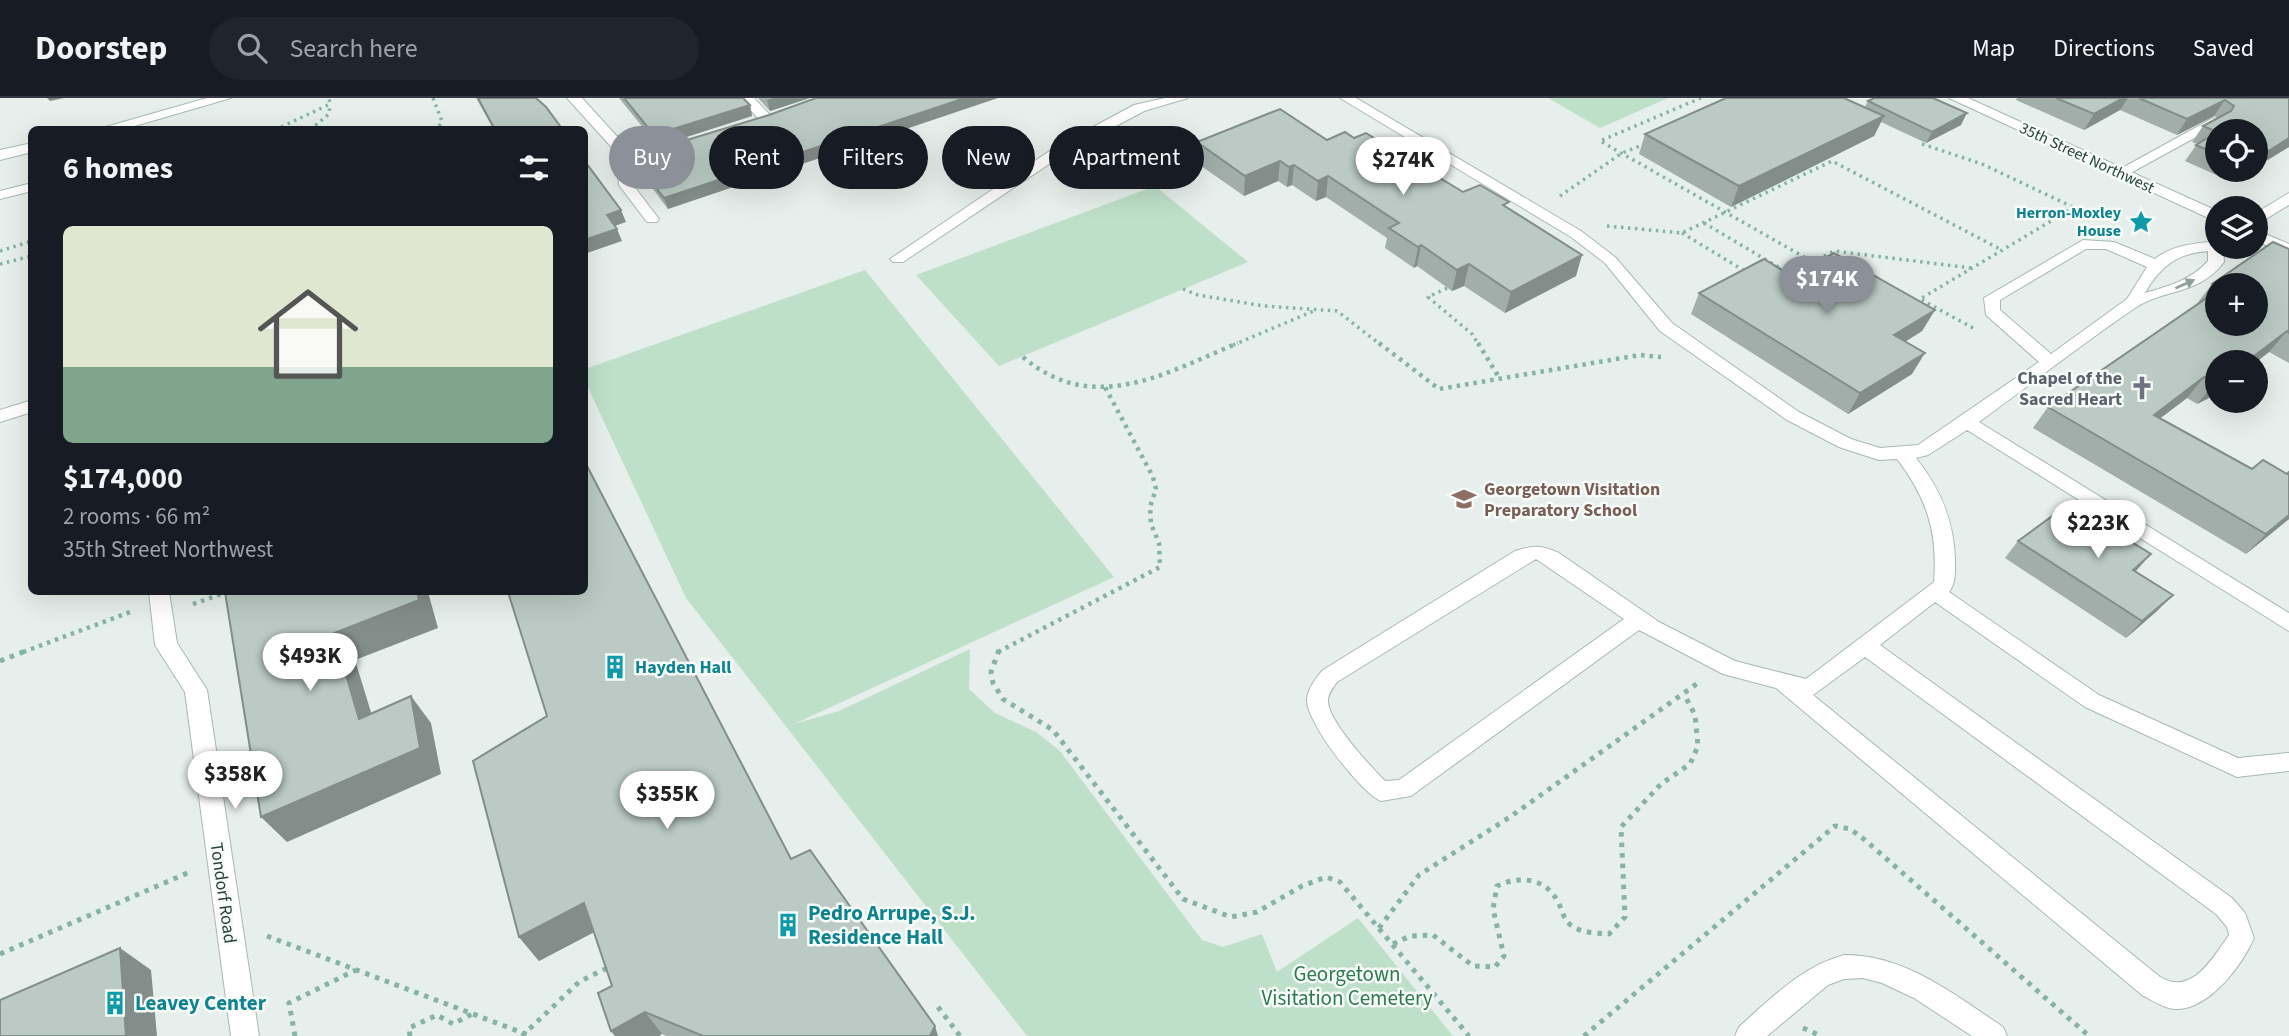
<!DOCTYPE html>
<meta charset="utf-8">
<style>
body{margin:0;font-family:"Source Sans 3",sans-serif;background:#20242c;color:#f1f3f6;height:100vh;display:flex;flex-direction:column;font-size:26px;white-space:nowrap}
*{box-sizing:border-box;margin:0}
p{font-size:23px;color:#9ea1a6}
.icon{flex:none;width:38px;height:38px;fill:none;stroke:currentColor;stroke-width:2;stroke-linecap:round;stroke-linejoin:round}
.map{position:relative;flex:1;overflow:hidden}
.details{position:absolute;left:28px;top:28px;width:560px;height:469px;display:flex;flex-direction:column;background:#171b24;border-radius:10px;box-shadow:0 7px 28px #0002}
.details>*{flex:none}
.banner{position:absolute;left:609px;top:28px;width:665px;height:63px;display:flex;gap:14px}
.controls{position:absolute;left:2205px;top:21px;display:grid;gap:14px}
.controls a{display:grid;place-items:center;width:63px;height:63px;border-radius:50%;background:#171b24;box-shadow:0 7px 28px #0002;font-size:35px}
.price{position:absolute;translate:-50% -60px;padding:0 16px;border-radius:24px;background:#fff;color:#222;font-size:23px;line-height:46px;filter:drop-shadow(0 2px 4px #0008)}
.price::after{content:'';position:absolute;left:50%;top:42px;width:21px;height:16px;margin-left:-10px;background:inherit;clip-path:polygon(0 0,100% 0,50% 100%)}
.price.on{background:#8c9099;color:#fff}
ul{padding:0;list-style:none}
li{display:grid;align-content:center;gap:14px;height:371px;padding:0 35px}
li+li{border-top:2px solid #363941}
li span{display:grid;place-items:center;height:217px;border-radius:10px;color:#555}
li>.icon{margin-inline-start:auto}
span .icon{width:126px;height:126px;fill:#fffc;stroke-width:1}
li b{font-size:30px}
h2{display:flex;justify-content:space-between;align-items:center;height:84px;padding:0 35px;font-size:30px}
.tag{padding:0 24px;border-radius:32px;background:#171b24;box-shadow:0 7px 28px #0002;font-size:24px;line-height:63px}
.tag.on{background:#8c9099;color:#fff}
header{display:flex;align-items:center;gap:42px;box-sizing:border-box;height:98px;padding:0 35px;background:#171b24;border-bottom:2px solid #363941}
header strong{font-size:33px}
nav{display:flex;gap:38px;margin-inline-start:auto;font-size:24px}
.search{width:490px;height:63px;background:#20242c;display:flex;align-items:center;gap:18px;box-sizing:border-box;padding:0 24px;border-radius:38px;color:#9ea1a6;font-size:26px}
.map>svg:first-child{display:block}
.green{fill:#bfe0c8}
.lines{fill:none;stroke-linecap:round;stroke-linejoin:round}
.service-casing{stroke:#a8b8b2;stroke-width:2}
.minor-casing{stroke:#a8b8b2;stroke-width:2}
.secondary-casing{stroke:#a4bbb3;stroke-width:2}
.path-far2{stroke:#86b3a5;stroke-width:3.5;stroke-dasharray:2.5 4.5;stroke-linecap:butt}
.path-far1{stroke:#86b3a5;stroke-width:4.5;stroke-dasharray:3.5 5;stroke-linecap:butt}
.path{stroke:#86b3a5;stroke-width:5;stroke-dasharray:4.5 6;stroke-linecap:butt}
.service{fill:#fff;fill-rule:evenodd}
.minor{fill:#fff;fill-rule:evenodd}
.secondary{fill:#fff;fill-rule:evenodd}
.wall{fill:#a1aea9;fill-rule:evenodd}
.shaded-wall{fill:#838d89}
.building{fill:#bbcac4;stroke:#838d89;stroke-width:2}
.oneway{fill:#92a09c}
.labels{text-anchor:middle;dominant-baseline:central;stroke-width:5;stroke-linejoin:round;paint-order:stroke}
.far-street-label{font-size:16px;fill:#24423a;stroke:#f7fbf9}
.far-culture-label{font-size:16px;font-weight:bold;fill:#0d838f;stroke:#f7fbf9;text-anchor:end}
.worship-label{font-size:18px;font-weight:bold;fill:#5b616d;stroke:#f7fbf9;text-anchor:end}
.education-label{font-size:18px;font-weight:bold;fill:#785e54;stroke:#f7fbf9;text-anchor:start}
.culture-label{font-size:18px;font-weight:bold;fill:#0d838f;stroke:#f7fbf9;text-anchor:start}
.street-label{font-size:18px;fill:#24423a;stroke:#f7fbf9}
.near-culture-label{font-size:21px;font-weight:bold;fill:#0d838f;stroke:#f7fbf9;text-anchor:start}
.near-park-label{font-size:21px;fill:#2d7a4b;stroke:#f7fbf9}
</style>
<header>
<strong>Doorstep</strong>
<div class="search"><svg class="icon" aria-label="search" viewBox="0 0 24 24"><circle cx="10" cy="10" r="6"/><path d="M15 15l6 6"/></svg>Search here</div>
<nav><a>Map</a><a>Directions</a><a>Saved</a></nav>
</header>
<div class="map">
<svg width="2289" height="938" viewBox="0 0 2289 938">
<rect width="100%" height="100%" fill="#e6efeb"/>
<g class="green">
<polygon points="1548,0 1668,0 1600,30"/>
<polygon points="1155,88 1248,164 999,268 916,177"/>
<polygon points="865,172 1114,479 794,626 839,613 970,551 969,591 995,615 1036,634 1059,652 1202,842 1223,849 1262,836 1277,874 1358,820 1453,938 1027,938 686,500 585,283 585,271"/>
</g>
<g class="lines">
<g class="service-casing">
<g id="service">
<polygon points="740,0 754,0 772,19 772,25 762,25"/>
<polygon points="1165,0 1188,0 1144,13 1064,56 903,164 893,164 890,161 1054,50 1134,7"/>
<path d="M1340 0H1356L1581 133 1615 159 1672 225 1799 314 1851 341 1880 350 1918 347 2039 264 1986 217 1984 200 2083 142 2114 144 2155 161C2174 146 2194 146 2217 143V149H2223L2224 164C2198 198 2165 190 2135 210 2082 246 2031 286 1979 324L2289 515V533L1967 332 1928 357 1916 360C1940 390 1954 422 1955 462 1955 473 1956 485 1949 494L2099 597 2238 660 2289 655V673L2237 679 2085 609 1935 504 1880 547 2232 800 2245 815 2254 840C2242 867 2211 909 2179 911 2166 912 2153 903 2142 897L1776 590 1723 576 1639 532 1411 698 1381 703C1361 695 1305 623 1307 601 1308 590 1316 580 1323 572L1515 453C1534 447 1541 447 1559 455L1659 524 1735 563 1806 581 1934 484C1938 435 1927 400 1897 361L1879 362 1839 349 1787 322 1660 233 1605 165 1571 139ZM2086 151H2106L2147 169 2127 201 2051 256 2000 212V202ZM2208 153V163C2191 182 2169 188 2145 195 2160 168 2178 155 2208 153ZM1536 461 1624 521 1399 682 1385 683C1371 669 1328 623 1328 603 1328 595 1333 590 1337 584ZM1865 559 2216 816 2227 829 2229 837C2212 861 2192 898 2160 879L1813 597Z"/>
<polygon points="2213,20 2220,24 2218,27 2125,78 2113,75"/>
<polygon points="634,58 641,62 632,74 633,87 659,121 657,124 647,124 619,87 618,74 629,59"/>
<polygon points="32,85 32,93 0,101 0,93"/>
<polygon points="32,302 32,314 0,324 0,312"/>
<path d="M1844 857C1904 856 1955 897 2003 929L2007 938H1972L1914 900 1882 885 1863 880 1844 881 1828 887 1767 938H1735L1739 929C1771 900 1801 869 1844 857Z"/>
</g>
</g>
<g class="minor-casing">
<g id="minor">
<polygon points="567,0 582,0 633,56 644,56 693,42 700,46 645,66 624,63"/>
<polygon points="1949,0 1968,0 2217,113 2217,124"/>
<polygon points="2289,95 2289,107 2256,127 2256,115"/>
<polygon points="2256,132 2289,146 2289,157 2256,143"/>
<polygon points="149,494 169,494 177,545 207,592 259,938 231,938 185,594 155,547"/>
</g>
</g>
<g class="secondary-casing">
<g id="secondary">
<polygon points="207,0 231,0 121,32 95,32"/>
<polygon points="32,45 32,54 0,62 0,52"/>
</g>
</g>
<g class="path-far2">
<polyline points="433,0 442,23 437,32"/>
<polyline points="1701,0 1600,43 1813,164"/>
<polyline points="275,32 330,6 329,0"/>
<polyline points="310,32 329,16 330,6"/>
<polyline points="1922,46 1982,66 2098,121"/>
<polyline points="1560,98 1622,55 1645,46"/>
<polyline points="1704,125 1790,176"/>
<polyline points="1607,128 1682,135 1832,63 2002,152"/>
<polyline points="1682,135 1748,175"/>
<polyline points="0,153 32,143"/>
<polyline points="0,166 32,158"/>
<polyline points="1787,178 1834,153 1971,170"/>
<polyline points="1447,190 1428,199 1472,236 1479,247"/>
<polyline points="1183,191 1198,197 1264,208 1337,213 1381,247"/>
<polyline points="1973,230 1920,201 2073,110"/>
<polyline points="1233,247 1316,212"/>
</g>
<g class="path-far1">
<polyline points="1379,245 1439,291 1640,257 1661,259"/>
<polyline points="1478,245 1500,281"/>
<path d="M1023 259C1093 319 1166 275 1238 245"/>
<polyline points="193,506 227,494"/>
<polyline points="23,554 133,513"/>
<polyline points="998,554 1160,469 1159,445 1151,426 1150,409 1156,391 1153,379 1105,289"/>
</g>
<g class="path">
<polyline points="999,552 991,574 993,585 1003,601 1053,632 1183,801 1231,819 1257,814 1302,788 1326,779 1340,784 1469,938"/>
<polyline points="0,563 28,552"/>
<polyline points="1379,830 1419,777 1510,719 1698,585"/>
<polyline points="267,838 531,938"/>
<path d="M1393 846 1410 838 1433 837 1473 868 1495 869 1504 858 1493 811 1497 788C1520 777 1546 780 1558 804 1563 813 1563 822 1572 828 1582 835 1597 835 1609 836L1625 819 1621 729 1661 686 1690 666 1698 648 1695 617 1684 596"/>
<polyline points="0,856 192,773"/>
<polyline points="938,909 960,938"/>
<polyline points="1803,930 1821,938"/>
<polyline points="295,938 289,905 356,872"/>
<polyline points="410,938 409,930 437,917 453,926 472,916"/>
<polyline points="522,938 579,884 611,868"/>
<polyline points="1584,938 1835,728 1850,731 1865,742 2089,938"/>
</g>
<use href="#service" class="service"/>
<use href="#minor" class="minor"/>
<use href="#secondary" class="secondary"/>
</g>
<g class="wall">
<polygon points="476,0 536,0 563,32 494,32"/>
<polygon points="619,0 743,0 750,7 752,18 658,48"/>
<polygon points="758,0 810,0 770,13"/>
<polygon points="2017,0 2289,0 2289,49 2256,69 2217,33 2217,72 2252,72 2232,84 2185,63 2197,46 2192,44 2203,28 2218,20 2214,18 2177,37 2120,12 2084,32 2016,2"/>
<polygon points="1868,3 1961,27 1926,45 1881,24 1874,38 1731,109 1639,56 1645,36 1865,9"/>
<polygon points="769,17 668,111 650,87 646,76 673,67 667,60 664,49"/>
<polygon points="1354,40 1463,94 1507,110 1576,178 1505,215 1464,188 1452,193 1417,168 1414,170 1385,150 1387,140 1326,99 1316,103 1292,87 1287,89 1278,83 1244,98 1197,65 1197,44 1327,42"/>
<path d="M2289 151V265L2269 254 2256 264H2217V294L2207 301 2197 306 2187 300 2160 320 2252 371 2287 376 2289 374V421L2246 456 2033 330 2048 309 2196 208V207L2212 186ZM2217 187 2256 226H2217Z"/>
<polygon points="1792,178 1935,212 1922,233 1905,244 1912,276 1848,316 1691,216 1699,195"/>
<polygon points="2018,443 2136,473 2157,513 2126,540 2005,460"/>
<polygon points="791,761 938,938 666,938 662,936 659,938 615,938 611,933 612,888 594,834 539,863 519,839"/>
</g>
<g class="shaded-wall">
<polygon points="47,0 64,0 50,3"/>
<polygon points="773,0 810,0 770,13 767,2"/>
<polygon points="965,0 998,0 668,111 664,100"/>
<polygon points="2123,0 2128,0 2120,12 2084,32 2094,16"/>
<polygon points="2225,2 2214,18 2177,37 2187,21"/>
<polygon points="750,7 752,18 658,48 654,37"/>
<polygon points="1967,15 1961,27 1926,45 1932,34"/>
<polygon points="1884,18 1874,38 1731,109 1739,88"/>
<polygon points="2289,40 2289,49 2256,69 2256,61"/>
<polygon points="1280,63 1278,83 1244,98 1245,78"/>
<polygon points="1294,67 1292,87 1287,89 1289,69"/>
<polygon points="2241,72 2252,72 2232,84"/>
<polygon points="1328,78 1326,99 1316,103 1318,83"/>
<polygon points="621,112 626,124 612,129 607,117"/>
<polygon points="617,131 622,143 584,156 584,142"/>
<polygon points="1421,147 1417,168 1414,170 1418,149"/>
<polygon points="1582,157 1576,178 1505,215 1511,194"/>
<polygon points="1469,166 1464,188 1452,193 1457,172"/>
<polygon points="1935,212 1922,233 1882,258 1894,237"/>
<polygon points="2287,233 2269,254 2256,264 2246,264"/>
<polygon points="1925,255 1912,276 1848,316 1860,295"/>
<polygon points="2204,279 2187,300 2137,338 2154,317"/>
<polygon points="2217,284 2217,294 2207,301 2197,306 2215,285"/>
<polygon points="2289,417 2289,421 2246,456 2266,436"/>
<polygon points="2151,456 2136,473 2133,472"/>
<polygon points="417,494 428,494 438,530 355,562 381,647 359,621 334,535"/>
<polygon points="2173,497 2157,513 2126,540 2142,523"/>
<polygon points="411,598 431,625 441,676 287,744 261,719"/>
<polygon points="584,805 602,830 539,863 519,839"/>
<polygon points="120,850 151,872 157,938 126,938"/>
<polygon points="645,914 662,936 659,938 615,938 611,933"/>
<polygon points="935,928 938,938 930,938"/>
</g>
<g class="building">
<polygon points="478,0 536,0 546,9 563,32 495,32"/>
<polygon points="624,0 743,0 750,7 654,37"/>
<polygon points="816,0 965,0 664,100 646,76 678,66 664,49 769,17"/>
<polygon points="1726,0 1844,0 1884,18 1739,88 1645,36"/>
<polygon points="1874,0 1933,0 1967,15 1932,34 1868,3"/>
<polygon points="2056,0 2123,0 2094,16"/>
<polygon points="2139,0 2289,0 2289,40 2256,61 2256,33 2217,33 2217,34 2203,28 2231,13 2234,8 2225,2 2187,21"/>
<polygon points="1280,11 1327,42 1345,34 1354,40 1366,35 1463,94 1480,87 1509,104 1503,107 1582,157 1511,194 1469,166 1457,172 1421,147 1418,149 1389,130 1399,125 1328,78 1318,83 1294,67 1289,69 1280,63 1245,78 1197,44"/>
<polygon points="2217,34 2217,56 2196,47"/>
<polygon points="584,62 621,112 607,117 617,131 584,142"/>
<polygon points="2273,144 2289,151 2289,235 2287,233 2246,264 2217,264 2217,284 2215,285 2204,279 2154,317 2252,371 2263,362 2287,376 2289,374 2289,417 2266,436 2048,309 2217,193 2217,226 2256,226 2256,187 2217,187 2217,189 2212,186"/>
<polygon points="1834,155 1935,212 1894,237 1925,255 1860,295 1699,195 1764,161 1792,178"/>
<polygon points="586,366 791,761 810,752 935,928 930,938 703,938 645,914 611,933 598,895 612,888 584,805 519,839 473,663 547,618 508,494 584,494 584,367"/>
<polygon points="2069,406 2151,456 2133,472 2173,497 2142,523 2018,443"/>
<polygon points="225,494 417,494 419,502 334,535 359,621 411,598 420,650 261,719"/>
<polygon points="120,850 126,938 0,938 0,902"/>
</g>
<defs><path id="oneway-solid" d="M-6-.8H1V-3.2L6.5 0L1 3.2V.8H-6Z" transform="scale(1.75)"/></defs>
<use class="oneway" href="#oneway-solid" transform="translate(2185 186) rotate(-24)"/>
<defs>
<g id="sight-bare" transform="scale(1.89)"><path d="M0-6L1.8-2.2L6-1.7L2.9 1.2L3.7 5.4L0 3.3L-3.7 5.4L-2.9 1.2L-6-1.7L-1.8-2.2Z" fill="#0f9aa8" stroke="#f7fbf9" stroke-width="2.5" paint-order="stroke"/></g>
<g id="church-bare" transform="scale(1.89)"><path d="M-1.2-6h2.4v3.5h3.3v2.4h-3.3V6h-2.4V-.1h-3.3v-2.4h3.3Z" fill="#6b7280" stroke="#f7fbf9" stroke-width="2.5" paint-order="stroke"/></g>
<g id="school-bare" transform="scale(1.89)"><path d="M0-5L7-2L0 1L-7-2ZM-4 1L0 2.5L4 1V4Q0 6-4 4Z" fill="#8d6e63" stroke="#f7fbf9" stroke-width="2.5" paint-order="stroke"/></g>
<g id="building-bare" transform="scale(1.89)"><path d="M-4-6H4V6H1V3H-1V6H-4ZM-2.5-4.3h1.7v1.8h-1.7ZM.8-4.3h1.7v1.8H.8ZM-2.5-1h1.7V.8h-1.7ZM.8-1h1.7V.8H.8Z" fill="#0f9aa8" stroke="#f7fbf9" stroke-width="2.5" paint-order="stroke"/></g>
</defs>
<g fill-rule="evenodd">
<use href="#sight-bare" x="2141" y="124"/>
<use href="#church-bare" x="2142" y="290"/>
<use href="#school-bare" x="1464" y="401"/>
<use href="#building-bare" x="615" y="569"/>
<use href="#building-bare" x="788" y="827"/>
<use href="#building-bare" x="115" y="905"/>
</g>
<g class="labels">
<g class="far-street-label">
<text transform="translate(2087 60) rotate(25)">35th Street Northwest</text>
</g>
<g class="far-culture-label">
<text x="2121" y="115">Herron-Moxley<tspan x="2121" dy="18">House</tspan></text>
</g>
<g class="worship-label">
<text x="2122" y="280">Chapel of the<tspan x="2122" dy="21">Sacred Heart</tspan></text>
</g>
<g class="education-label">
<text x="1484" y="391">Georgetown Visitation<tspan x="1484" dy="21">Preparatory School</tspan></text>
</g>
<g class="culture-label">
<text x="635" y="569">Hayden Hall</text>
</g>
<g class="street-label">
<text transform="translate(223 795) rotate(82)">Tondorf Road</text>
</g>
<g class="near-culture-label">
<text x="808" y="815">Pedro Arrupe, S.J.<tspan x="808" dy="24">Residence Hall</tspan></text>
<text x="135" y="905">Leavey Center</text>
</g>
<g class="near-park-label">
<text x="1347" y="876">Georgetown<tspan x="1347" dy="24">Visitation Cemetery</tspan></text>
</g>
</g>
</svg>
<div class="controls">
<a><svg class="icon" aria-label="locate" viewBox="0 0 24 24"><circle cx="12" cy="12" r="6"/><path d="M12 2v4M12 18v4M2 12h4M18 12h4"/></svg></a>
<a><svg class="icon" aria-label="layers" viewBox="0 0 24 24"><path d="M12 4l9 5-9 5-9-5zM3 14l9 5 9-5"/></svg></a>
<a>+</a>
<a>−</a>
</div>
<b class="price" style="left:1403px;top:99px">$274K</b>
<b class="price on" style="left:1827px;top:218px">$174K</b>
<b class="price" style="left:2098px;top:462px">$223K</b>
<b class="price" style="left:310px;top:595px">$493K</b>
<b class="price" style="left:235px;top:713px">$358K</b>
<b class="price" style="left:667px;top:733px">$355K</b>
<div class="banner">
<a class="tag on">Buy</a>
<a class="tag">Rent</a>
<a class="tag">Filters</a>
<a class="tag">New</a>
<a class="tag">Apartment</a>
</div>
<section class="details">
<h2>6 homes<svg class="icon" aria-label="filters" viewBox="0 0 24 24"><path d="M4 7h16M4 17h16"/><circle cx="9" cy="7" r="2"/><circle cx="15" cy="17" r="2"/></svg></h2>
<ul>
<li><span style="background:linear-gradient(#dfe7d0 65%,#7fa58c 0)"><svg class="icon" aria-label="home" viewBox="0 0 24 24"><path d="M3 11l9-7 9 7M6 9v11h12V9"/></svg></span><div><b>$174,000</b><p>2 rooms · 66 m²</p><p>35th Street Northwest</p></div></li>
</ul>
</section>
</div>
